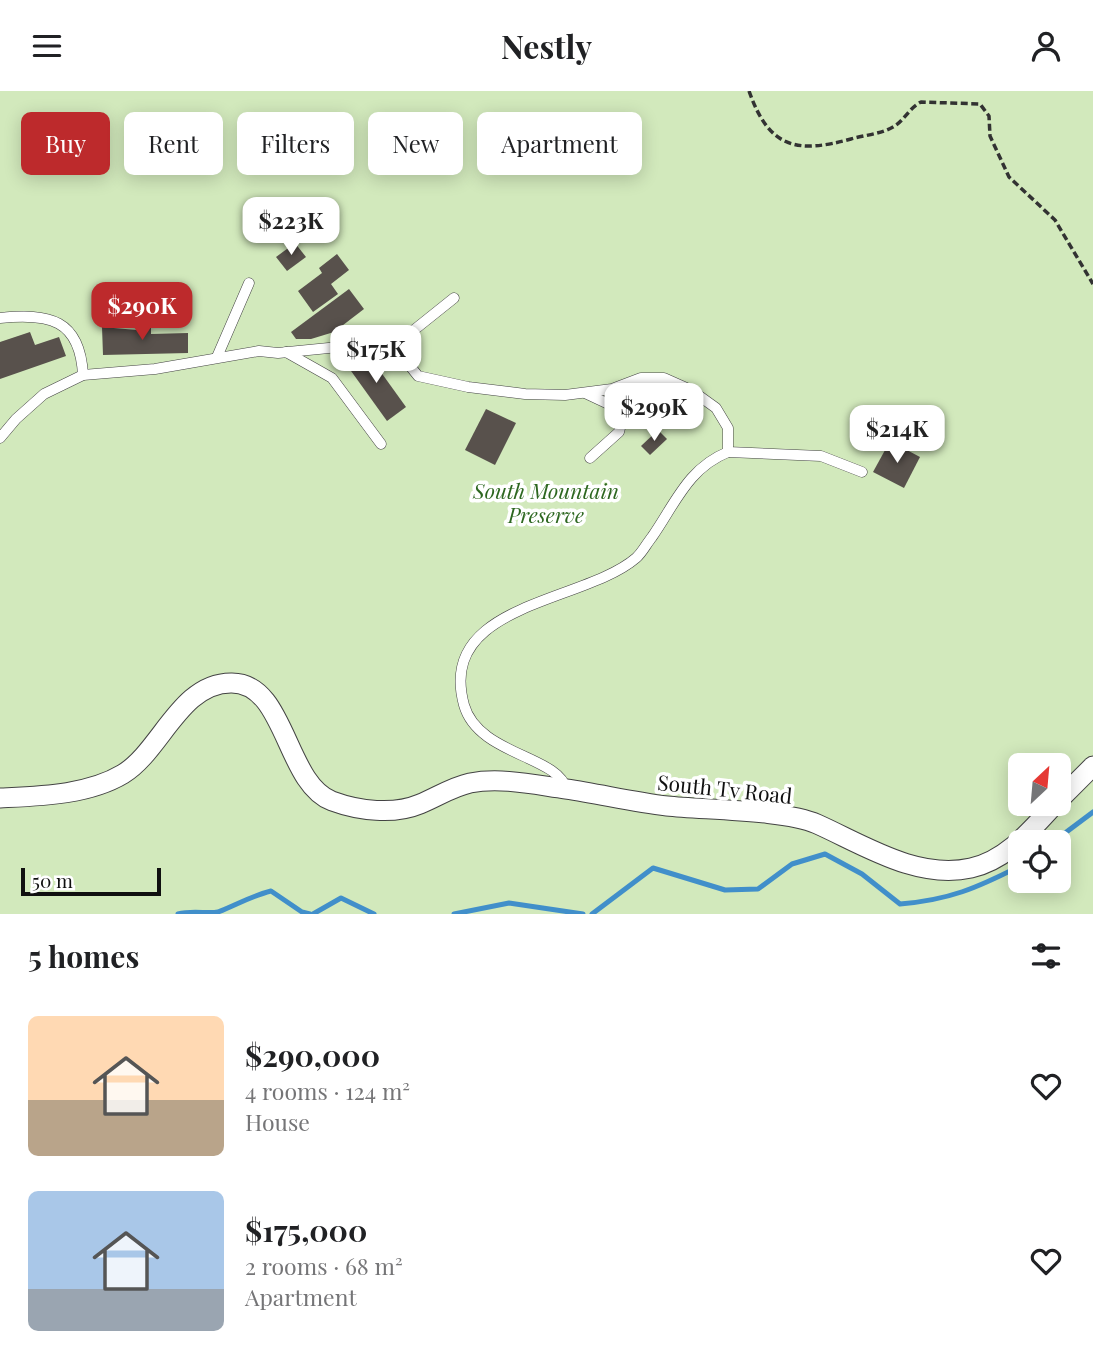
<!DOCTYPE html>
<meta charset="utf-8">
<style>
body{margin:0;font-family:"Playfair Display",serif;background:#f6f6f6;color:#202124;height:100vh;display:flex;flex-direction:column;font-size:26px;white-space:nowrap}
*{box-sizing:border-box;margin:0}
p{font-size:23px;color:#757577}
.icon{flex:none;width:38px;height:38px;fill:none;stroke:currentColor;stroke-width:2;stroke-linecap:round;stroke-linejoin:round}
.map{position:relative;height:823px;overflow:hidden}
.sheet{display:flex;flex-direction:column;background:#fff;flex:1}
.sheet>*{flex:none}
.top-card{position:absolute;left:21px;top:21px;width:700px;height:63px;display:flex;gap:14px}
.needle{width:46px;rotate:26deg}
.controls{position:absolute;left:1008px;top:662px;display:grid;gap:14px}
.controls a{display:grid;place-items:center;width:63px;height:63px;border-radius:10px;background:#fff;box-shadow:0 4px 18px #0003;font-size:35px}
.scale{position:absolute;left:21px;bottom:18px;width:140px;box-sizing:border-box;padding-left:7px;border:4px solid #101010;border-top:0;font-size:19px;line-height:24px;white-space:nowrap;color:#101010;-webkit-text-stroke:5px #fff;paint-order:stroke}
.price{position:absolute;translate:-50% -60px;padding:0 16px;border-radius:14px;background:#fff;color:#222;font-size:23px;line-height:46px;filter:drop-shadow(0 2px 4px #0008)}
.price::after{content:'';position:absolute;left:50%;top:42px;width:21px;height:16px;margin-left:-10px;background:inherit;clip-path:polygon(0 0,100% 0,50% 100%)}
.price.current{background:#bd2a2c;color:#fff}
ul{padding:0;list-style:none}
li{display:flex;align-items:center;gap:21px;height:175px;padding:0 28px}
li span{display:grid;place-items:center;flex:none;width:196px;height:140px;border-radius:10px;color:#555}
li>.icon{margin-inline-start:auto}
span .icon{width:84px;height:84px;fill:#fffc;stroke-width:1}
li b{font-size:30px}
h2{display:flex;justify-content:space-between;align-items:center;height:84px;padding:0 28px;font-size:30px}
.tag{padding:0 24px;border-radius:10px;background:#fff;box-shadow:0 4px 18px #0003;font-size:24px;line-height:63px}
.tag.current{background:#bd2a2c;color:#fff}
header{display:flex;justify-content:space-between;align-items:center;height:91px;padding:0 28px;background:#fff;font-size:32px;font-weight:700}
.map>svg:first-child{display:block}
.green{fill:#d2e9bc;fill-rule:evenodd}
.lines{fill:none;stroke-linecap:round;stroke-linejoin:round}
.stream{stroke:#418fca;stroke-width:5}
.building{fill:#58514c}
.lane-casing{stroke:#434343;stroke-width:11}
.street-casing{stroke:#434343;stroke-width:21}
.path{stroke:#323232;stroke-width:3.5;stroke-dasharray:7 3.5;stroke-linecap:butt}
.lane{stroke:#fff;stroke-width:10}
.street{stroke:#fff;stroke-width:19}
.labels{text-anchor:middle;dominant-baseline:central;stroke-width:7;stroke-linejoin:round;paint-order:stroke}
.park-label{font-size:21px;font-style:italic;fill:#2d6720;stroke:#fff}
.street-label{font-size:21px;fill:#101010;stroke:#fff}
</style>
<header><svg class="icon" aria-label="menu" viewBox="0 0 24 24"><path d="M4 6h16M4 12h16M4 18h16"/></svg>Nestly<svg class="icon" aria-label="person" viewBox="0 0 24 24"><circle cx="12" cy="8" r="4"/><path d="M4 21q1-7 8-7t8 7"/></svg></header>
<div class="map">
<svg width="1093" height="823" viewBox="0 0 1093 823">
<rect width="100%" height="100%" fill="#fffdf3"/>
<path class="green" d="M0 0H1093V823H0ZM1020 674H1059V712H1020ZM1020 751H1059V789H1020Z"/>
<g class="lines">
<g class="stream">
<polyline points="1053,751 1093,721"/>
<path d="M178 823C192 819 207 823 218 821 236 814 251 805 271 800L302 821 310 823"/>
<polyline points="313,823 341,807 374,823"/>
<polyline points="454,823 509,812 583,823"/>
<path d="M592 823 653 777 725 799 758 798 792 773 825 763 862 783 900 813C949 809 977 797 1020 775"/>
</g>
</g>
<g class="building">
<polygon points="295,152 306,166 287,180 276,166"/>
<polygon points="337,163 349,179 331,193 338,203 313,221 298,200 322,182 319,177"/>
<polygon points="349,198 364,218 334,241 311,248 296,248 291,241"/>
<polygon points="137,233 151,233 151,243 188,242 188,262 103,264 102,236 137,239"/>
<polygon points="30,241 35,254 59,246 66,265 0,288 0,251"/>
<polygon points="365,259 406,316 387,330 346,273"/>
<polygon points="486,318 516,332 495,374 465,359"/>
<polygon points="658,339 667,348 650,364 641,355"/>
<polygon points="890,350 920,366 904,397 873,381"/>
</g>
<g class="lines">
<g class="lane-casing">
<g id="lane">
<path d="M0 227C49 222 80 228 83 284"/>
<polyline points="394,255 454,207"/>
<polyline points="286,261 332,287 381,353"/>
<polyline points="217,266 249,192"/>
<polyline points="585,302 617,317 623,325 619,341 590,367"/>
<path d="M0 347 16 328 44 303 83 284 155 278 259 260 278 262 349 255H394L418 285 468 296 525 303 565 304 612 298 641 287H664L691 299 716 317 728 337V361C688 377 675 413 652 446 647 452 642 462 636 467 584 512 436 512 464 614 478 664 559 665 566 698"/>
<polyline points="728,361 821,365 862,381"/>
</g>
</g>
<g class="street-casing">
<g id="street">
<path d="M0 707C40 705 88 704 123 683 161 660 180 592 231 592 286 591 285 692 332 710 359 720 394 724 420 713 437 706 452 696 470 692 501 686 536 694 566 698 600 703 633 711 667 715 705 719 786 719 817 733 864 754 917 789 971 777 1007 769 1032 738 1056 712"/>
<polyline points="1059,709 1093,675"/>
</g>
</g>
<path class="path" d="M749 0C769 57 796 63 851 48 865 44 881 43 893 36 904 30 909 17 921 11L980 13 989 25 990 45 1009 86 1055 129 1093 193"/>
<use href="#lane" class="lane"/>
<use href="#street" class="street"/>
</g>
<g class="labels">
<g class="park-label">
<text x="546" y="399">South Mountain<tspan x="546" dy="24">Preserve</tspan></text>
</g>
<g class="street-label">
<text transform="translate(725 697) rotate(6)">South Tv Road</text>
</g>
</g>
</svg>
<div class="controls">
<a><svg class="needle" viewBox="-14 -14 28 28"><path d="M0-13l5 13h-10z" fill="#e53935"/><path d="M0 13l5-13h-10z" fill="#757577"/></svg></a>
<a><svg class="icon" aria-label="locate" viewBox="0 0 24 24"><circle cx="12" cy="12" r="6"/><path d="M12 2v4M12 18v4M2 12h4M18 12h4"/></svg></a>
</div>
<div class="scale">50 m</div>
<b class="price" style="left:291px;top:166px">$223K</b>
<b class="price current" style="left:142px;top:251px">$290K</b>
<b class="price" style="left:376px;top:294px">$175K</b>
<b class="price" style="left:654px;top:352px">$299K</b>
<b class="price" style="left:897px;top:374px">$214K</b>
<div class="top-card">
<a class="tag current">Buy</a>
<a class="tag">Rent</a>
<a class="tag">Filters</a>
<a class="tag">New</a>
<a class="tag">Apartment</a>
</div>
</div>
<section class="sheet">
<h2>5 homes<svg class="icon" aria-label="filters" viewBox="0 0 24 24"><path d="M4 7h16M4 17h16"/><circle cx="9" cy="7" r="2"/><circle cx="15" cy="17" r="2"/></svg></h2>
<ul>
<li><span style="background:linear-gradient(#ffd9b3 60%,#b9a48a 0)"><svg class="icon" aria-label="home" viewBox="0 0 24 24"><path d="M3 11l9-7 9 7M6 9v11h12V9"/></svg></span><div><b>$290,000</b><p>4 rooms · 124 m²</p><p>House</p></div><svg class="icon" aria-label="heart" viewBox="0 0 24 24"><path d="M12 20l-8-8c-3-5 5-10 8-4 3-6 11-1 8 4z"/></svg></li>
<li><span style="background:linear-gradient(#a9c7e8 70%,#9aa5b1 0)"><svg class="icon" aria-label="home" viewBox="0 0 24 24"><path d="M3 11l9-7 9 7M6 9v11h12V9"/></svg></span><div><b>$175,000</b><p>2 rooms · 68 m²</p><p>Apartment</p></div><svg class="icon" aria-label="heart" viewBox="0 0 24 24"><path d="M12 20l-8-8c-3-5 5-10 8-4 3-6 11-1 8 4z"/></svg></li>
</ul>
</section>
